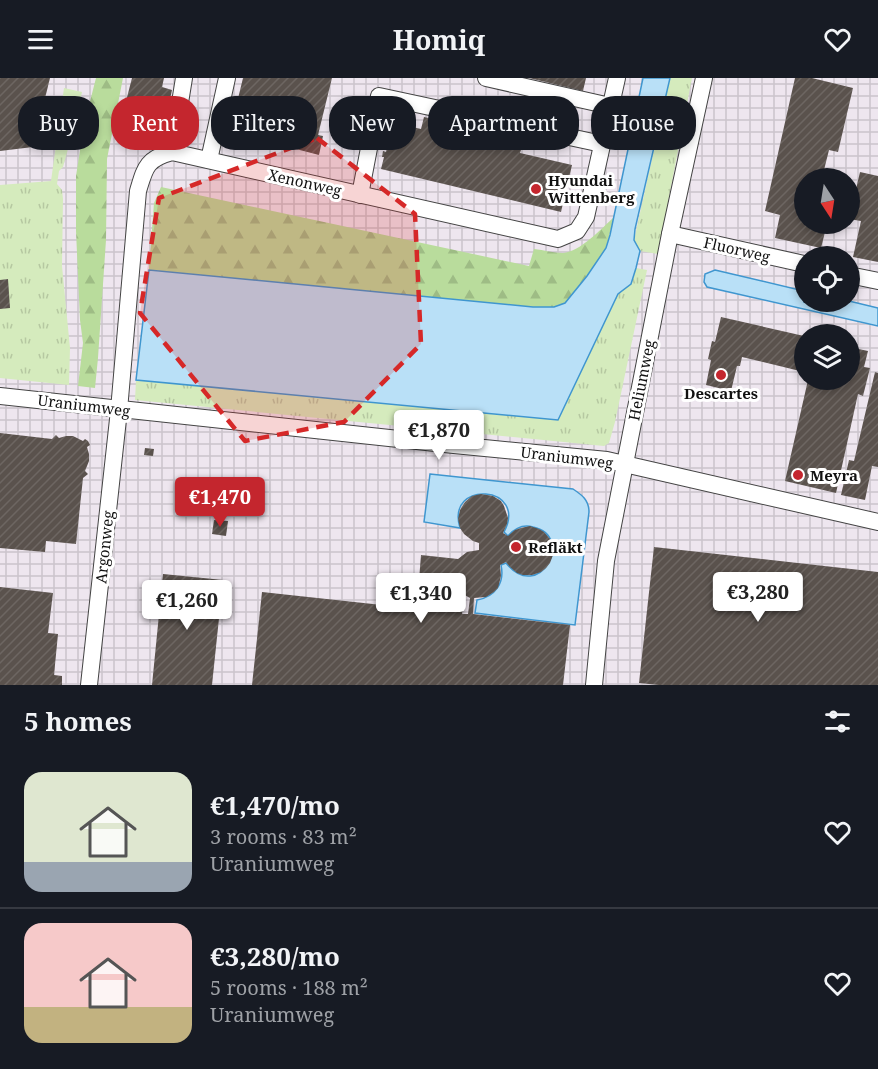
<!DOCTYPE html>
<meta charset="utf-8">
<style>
body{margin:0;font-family:"Noto Serif",serif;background:#242831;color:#f1f3f6;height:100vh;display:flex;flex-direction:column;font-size:22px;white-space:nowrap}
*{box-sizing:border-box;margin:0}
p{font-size:20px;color:#9ea1a6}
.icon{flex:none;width:33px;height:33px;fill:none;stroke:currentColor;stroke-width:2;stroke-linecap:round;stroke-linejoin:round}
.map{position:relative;height:607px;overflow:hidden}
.details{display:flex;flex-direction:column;background:#171b24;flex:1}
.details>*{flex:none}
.hud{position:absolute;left:18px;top:18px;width:843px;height:54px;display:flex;gap:12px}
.needle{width:39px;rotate:168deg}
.controls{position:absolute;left:794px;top:90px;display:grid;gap:12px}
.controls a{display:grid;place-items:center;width:66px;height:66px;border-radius:50%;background:#171b24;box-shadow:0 3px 9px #0003;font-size:30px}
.price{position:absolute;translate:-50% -51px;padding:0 14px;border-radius:6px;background:#fff;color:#222;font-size:20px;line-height:39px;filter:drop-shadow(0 2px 3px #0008)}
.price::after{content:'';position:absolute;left:50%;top:36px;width:18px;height:14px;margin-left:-9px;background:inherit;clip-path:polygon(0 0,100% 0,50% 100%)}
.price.active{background:#c4262e;color:#fff}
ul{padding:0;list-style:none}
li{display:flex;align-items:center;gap:18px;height:150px;padding:0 24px}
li+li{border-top:2px solid #363941}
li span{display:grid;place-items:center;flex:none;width:168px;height:120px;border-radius:18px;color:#555}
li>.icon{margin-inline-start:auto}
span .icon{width:72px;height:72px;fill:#fffc;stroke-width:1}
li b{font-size:26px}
h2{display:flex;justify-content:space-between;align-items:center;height:72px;padding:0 24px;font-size:26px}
.tag{padding:0 21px;border-radius:24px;background:#171b24;box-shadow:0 3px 9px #0003;font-size:21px;line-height:54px}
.tag.active{background:#c4262e;color:#fff}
header{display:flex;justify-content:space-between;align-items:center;height:78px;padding:0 24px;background:#171b24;font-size:27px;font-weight:700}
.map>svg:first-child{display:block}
.industrial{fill:url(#industrial-grid);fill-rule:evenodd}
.grass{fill:url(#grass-tufts)}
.forest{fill:url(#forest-firs)}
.water{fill:#b9e0f7;stroke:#3f96cf;stroke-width:1.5}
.building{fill:url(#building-hatch)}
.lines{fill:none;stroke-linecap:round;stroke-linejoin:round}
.minor-casing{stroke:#444;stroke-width:18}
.minor{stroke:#fff;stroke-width:16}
.marked{fill:#d62828;fill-opacity:0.2;stroke:#d62828;stroke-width:4.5;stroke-dasharray:12 8;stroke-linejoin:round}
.poi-dot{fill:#c4262e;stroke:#fff;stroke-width:2}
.labels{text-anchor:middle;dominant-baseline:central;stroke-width:6;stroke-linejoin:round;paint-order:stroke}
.poi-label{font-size:15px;font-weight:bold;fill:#111;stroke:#fff;text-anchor:start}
.street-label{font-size:15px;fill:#111;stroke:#fff}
</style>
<header><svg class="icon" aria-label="menu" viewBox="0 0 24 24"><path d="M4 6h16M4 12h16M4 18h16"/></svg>Homiq<svg class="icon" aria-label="heart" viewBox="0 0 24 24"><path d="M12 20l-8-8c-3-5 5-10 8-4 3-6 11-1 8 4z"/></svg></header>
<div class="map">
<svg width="878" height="607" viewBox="0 0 878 607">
<defs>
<pattern id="industrial-grid" width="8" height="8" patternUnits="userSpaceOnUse" patternTransform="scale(1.5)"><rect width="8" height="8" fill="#eee6ef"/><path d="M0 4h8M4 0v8" fill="none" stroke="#cbc4cc"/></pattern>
<pattern id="grass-tufts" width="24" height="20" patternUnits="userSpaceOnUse" patternTransform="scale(1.5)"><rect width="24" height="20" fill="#d5ebbd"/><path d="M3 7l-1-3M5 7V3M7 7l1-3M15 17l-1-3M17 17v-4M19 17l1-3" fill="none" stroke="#b6c8a1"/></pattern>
<pattern id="forest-firs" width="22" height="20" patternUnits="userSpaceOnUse" patternTransform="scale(1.5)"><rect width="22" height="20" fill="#b9dc9c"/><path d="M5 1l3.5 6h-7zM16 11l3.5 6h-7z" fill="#9ebc85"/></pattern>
<pattern id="building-hatch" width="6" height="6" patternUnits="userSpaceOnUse" patternTransform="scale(1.5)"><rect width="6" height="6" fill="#5a524d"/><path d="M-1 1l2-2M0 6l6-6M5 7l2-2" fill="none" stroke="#6d6662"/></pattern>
</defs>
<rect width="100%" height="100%" fill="#fffdf5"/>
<path class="industrial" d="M0 0H878V607H0ZM804 100H849V146H804ZM804 178H849V224H804ZM804 256H849V302H804Z"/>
<g class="grass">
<polygon points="670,0 692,0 658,176 640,173 634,162"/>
<polygon points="64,10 82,14 74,49 63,89 59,93 57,106 62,112 63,121 62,188 70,270 69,307 0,300 0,107 51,103"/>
<polygon points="636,190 647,192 615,344 609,365 604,368 135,322 136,302 558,342 618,216 631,206"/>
</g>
<g class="forest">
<polygon points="96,0 123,0 107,81 106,162 98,280 95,310 78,308 83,265 80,242 76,153 76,98 84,47"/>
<path d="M161 109 529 188 534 171C544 172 554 175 563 175 580 174 602 150 614 139L606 170 587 198 565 225 554 229H533L149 192 154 125Z"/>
</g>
<g class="water">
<polygon points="643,0 670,0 635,151 634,162 640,173 636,190 631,206 618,216 558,342 136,302 149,192 533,229 554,229 565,225 587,198 606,170 610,157"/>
<polygon points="715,192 804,213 804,224 849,223 878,230 878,248 707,209 704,204 705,196"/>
<path d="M430 396 573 411C582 417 589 422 589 434L575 547 475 535 477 522C495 519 505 505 501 487L506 485C539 526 576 458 533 449 523 446 515 450 508 458L504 454C529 407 445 401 460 450L424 444Z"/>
</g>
<g class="building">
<polygon points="0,0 50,0 33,69 0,73"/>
<polygon points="132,0 164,0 162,9 172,12 166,40 154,38 154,36 147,35 147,36 124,31"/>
<polygon points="243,0 332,0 318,57 323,58 319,77 296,71 297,68 249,57 248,60 225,55 230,36 234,37"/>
<polygon points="529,0 586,0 583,13"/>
<polygon points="795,0 812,0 853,10 838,74 829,72 822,100 804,100 804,146 827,146 821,170 775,160 780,137 765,133"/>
<polygon points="424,39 518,61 516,67 522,69 520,75 572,87 561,134 381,91 384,79 382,79 383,73 386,74 392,44 421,51"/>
<polygon points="860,94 878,98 878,184 853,179 861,143 849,141"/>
<polygon points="8,201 10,230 0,231 0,202"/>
<polygon points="721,239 804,258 804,294 742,279 740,288 737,288 731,313 706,307 711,282 708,281 712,263 715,264"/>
<polygon points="849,269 868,273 864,289 870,290 863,318 858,316 836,415 785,403 808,302 849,302"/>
<polygon points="875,294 878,295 878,389 872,388 865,422 841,417 849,382 854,383"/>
<polygon points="0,355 52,361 56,357 59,360 66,358 73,358 83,363 85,361 88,363 90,367 87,369 89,376 89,383 85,393 88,396 83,400 76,466 46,463 45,474 0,470"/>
<polygon points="145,370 154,371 153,378 144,377"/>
<polygon points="481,416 493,418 501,423 504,428 508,440 507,446 503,455 508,458 515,452 521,450 530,448 539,451 544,454 550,461 552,467 553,477 550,485 546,490 541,494 532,497 523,497 517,495 510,489 506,484 500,487 501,498 498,510 494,514 486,519 474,520 473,536 570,547 563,607 252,607 262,514 419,531 420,514 464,519 462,536 468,536 470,520 461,515 455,506 419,502 421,477 458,481 467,474 479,472 479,465 473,463 464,456 460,450 458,441 460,432 465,424 472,418"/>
<polygon points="214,442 228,443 226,458 212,456"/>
<polygon points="654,469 878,494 878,607 659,607 639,605"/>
<polygon points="163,496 223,502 212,607 152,607"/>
<polygon points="0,509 53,515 48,555 58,556 54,597 62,598 62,607 0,607"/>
</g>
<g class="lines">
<g class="minor-casing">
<g id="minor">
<polyline points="486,0 610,28"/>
<polyline points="172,74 184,0"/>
<polyline points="209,82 227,0"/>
<polyline points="360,117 379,18 602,66"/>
<polyline points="670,156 804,186"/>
<polyline points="849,197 878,203"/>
<polyline points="0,318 454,367 607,382 878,444"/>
<path d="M89 607 119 332 138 113C145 90 146 81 172 74L558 161 577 153 586 139 617 0"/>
<polyline points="594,607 606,483 670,156 704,0"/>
</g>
</g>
<use href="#minor" class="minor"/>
</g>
<path class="marked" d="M317 60 415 136 421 266 344 344 245 363 140 235 159 120Z"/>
<g class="poi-dot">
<circle cx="536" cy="111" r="6"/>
<circle cx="721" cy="297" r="6"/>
<circle cx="798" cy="397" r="6"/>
<circle cx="516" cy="469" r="6"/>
</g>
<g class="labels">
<g class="poi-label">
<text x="548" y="102">Hyundai<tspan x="548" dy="17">Wittenberg</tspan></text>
<text x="721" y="315" text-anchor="middle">Descartes</text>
<text x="810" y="397">Meyra</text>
<text x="528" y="469">Refläkt</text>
</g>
<g class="street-label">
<text transform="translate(305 104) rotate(13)">Xenonweg</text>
<text transform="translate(737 171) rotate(13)">Fluorweg</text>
<text transform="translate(641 302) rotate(-79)">Heliumweg</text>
<text transform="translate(84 327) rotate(7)">Uraniumweg</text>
<text transform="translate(567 379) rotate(7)">Uraniumweg</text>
<text transform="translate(104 469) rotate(-84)">Argonweg</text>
</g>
</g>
</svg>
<div class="controls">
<a><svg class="needle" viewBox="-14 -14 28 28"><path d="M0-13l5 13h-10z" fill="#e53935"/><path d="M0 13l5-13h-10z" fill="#9ea1a6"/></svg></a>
<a><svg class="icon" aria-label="locate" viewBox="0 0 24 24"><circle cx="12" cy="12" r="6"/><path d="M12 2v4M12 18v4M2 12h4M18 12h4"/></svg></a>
<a><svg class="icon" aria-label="layers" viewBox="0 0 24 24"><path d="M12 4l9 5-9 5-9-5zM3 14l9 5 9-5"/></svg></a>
</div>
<b class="price" style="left:439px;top:383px">€1,870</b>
<b class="price active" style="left:220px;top:450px">€1,470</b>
<b class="price" style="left:758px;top:545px">€3,280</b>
<b class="price" style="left:421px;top:546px">€1,340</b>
<b class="price" style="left:187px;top:553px">€1,260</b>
<div class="hud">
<a class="tag">Buy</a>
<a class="tag active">Rent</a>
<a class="tag">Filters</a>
<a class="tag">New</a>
<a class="tag">Apartment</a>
<a class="tag">House</a>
</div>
</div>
<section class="details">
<h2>5 homes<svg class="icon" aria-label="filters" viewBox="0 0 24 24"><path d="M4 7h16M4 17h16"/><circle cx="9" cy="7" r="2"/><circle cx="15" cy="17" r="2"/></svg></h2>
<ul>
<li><span style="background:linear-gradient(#dfe7d0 75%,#9aa5b1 0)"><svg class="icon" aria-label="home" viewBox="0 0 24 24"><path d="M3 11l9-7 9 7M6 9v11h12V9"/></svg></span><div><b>€1,470/mo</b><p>3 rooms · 83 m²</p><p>Uraniumweg</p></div><svg class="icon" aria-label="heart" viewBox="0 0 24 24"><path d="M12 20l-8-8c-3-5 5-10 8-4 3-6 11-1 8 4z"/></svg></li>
<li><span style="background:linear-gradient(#f6c9c9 70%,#c2b280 0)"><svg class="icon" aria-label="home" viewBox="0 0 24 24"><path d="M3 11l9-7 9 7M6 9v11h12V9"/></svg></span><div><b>€3,280/mo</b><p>5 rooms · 188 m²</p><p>Uraniumweg</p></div><svg class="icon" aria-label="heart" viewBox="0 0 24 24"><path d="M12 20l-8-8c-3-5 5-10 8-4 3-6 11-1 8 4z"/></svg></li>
</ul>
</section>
